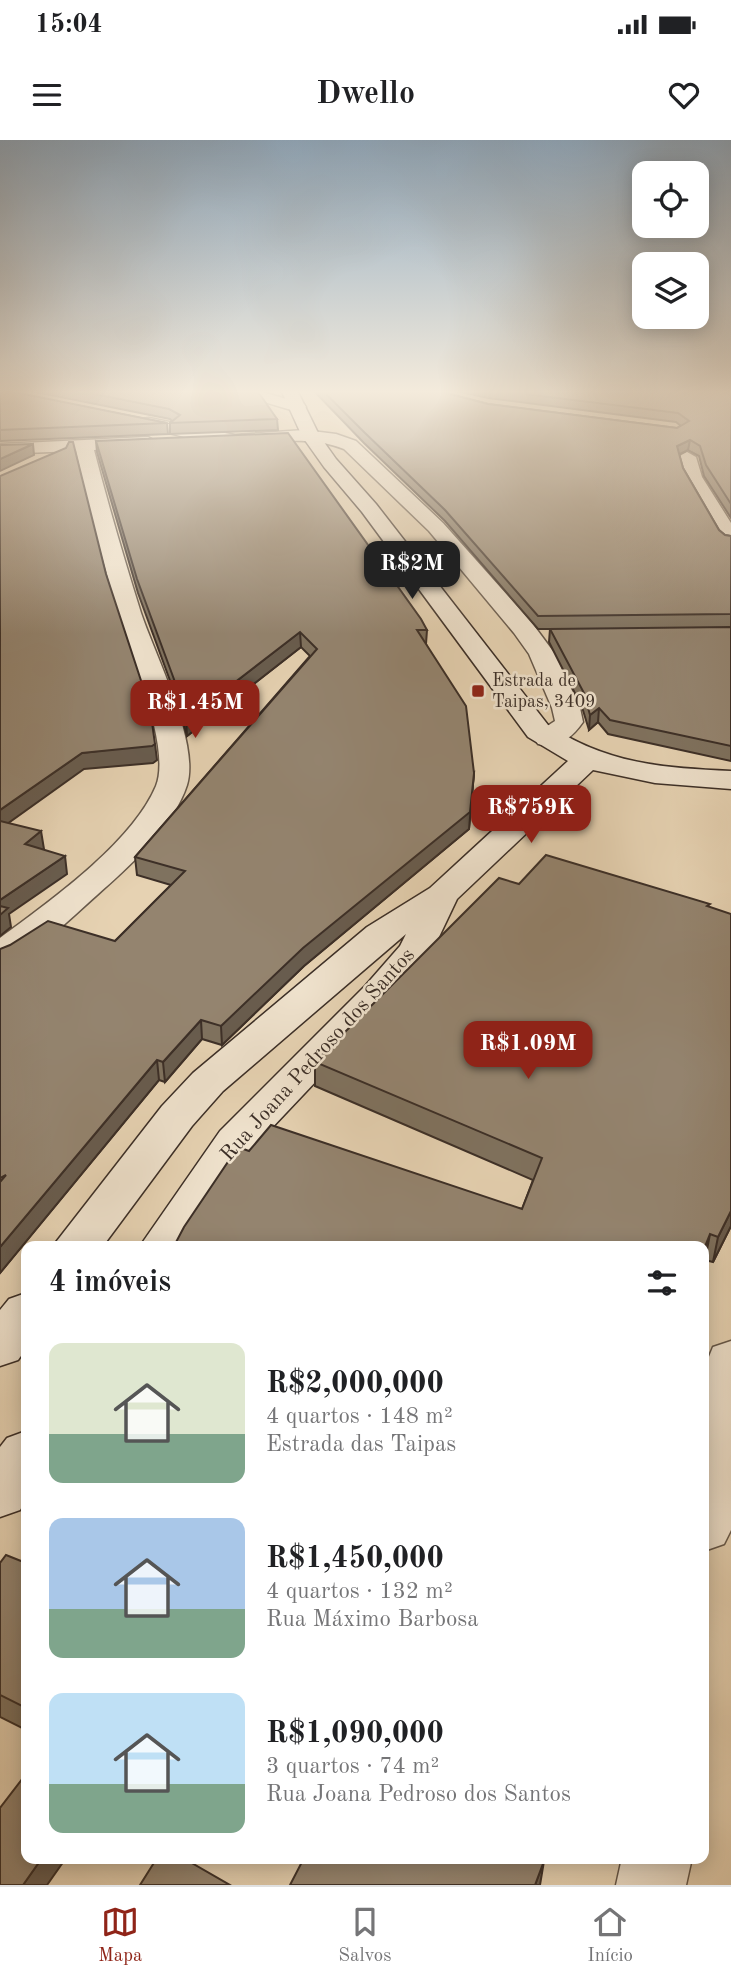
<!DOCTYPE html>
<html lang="pt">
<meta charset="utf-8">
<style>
body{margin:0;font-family:"Old Standard TT",serif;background:#f2f2f2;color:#202124;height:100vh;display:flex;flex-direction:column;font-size:26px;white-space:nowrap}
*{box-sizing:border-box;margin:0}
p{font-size:23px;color:#757577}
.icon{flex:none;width:38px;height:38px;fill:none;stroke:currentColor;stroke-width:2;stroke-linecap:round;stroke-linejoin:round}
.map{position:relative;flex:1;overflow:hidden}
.details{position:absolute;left:21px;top:1101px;width:688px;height:623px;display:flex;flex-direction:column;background:#fff;border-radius:14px;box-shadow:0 4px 18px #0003}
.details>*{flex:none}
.fabs{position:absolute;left:632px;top:21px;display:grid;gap:14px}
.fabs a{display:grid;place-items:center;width:77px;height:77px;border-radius:14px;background:#fff;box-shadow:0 4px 18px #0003;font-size:35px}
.price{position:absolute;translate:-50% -60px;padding:0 16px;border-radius:14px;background:#8f2418;color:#fff;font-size:23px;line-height:46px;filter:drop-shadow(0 2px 4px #0008)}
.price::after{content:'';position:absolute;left:50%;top:42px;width:21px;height:16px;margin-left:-10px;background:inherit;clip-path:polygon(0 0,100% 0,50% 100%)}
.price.on{background:#222;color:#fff}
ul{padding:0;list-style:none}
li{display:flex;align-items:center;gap:21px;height:175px;padding:0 28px}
li span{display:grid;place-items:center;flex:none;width:196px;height:140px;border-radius:14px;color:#555}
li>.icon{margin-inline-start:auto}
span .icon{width:84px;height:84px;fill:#fffc;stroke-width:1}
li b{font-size:30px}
h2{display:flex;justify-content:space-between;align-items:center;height:84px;padding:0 28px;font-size:30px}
.status{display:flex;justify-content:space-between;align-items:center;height:49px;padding:0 35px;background:#fff;direction:ltr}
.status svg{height:19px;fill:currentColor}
header{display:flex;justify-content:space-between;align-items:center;height:91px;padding:0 28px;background:#fff;font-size:32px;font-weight:800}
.dock{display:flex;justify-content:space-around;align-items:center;height:98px;border-top:2px solid #e0e0e0;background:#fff;font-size:19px;color:#757577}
.dock a{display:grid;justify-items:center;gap:4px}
.dock .on{color:#8f2418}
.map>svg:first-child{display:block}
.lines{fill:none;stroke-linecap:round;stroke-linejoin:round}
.street-casing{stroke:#66584a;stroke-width:3}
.secondary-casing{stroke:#3c2f27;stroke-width:3}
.street{fill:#efe2cd;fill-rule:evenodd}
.secondary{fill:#efe2cd;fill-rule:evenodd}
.wall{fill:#7f725f;stroke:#3c2f27;stroke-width:2}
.shaded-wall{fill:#685c4e;stroke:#3c2f27;stroke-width:2}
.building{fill:#94846f;stroke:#3c2f27;stroke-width:2}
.poi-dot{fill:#8f2418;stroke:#efe2cd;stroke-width:2.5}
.labels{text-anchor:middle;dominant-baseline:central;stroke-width:5;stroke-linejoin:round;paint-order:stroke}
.far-poi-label{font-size:18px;fill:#3c2f27;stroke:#efe2cd;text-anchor:start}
.street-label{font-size:21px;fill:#3c2f27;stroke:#efe2cd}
</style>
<div class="status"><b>15:04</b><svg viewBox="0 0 49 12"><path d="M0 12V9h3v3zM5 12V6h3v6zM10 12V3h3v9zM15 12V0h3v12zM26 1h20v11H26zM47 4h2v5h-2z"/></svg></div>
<header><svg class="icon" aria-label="menu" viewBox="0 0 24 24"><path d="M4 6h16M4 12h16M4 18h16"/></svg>Dwello<svg class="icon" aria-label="heart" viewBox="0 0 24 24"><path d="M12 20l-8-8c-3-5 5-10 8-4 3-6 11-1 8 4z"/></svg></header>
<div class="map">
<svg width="731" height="1745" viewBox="0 0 731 1745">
<rect width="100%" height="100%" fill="#e6d2b2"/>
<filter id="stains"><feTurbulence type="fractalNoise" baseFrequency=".00286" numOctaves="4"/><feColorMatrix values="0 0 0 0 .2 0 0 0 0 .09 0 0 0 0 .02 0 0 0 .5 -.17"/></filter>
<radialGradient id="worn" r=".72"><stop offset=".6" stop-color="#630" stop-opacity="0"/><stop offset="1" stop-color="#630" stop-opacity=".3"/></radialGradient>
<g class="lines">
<g class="street-casing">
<g id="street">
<polygon points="232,250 255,250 304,264 306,267 298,272 234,253"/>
<path d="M149 278 235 295 304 290 336 294 356 301 443 383 532 483 555 514 580 568 583 582C572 598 558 609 538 604L534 598 538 592 555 581 552 568 529 514 514 493 429 391 344 309C307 294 267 304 230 304 210 304 164 292 143 287L141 283 143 279Z"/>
<path d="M148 297 157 302 154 306 94 310C108 364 124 419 141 473 155 515 200 603 187 645 174 686 129 727 97 755 72 777 32 818 0 826V798C49 762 132 703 156 646 172 606 128 509 116 466 101 415 88 363 76 311L0 314V304Z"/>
<polygon points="687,312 696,317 702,337 731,383 731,406 724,404 720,400 684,337 678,317"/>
<polygon points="731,1201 731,1390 724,1404 704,1411 704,1229 713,1207"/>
<polygon points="622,1718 692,1718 686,1745 616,1745"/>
</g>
</g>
<g class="secondary-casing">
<g id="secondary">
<path d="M281 250H297L319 295 336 319 376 364 548 585C607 624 663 628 731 631V649L655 643 593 630 457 759 429 818 391 862 250 1011 188 1106H140L220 991 365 846 400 806 406 794 223 951 192 986 103 1106H53L162 966 193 933 367 787 430 748 568 621 528 597 362 372 324 327 302 296Z"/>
<polygon points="26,1153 26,1209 18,1220 0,1226 0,1170 9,1159"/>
<polygon points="26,1291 26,1360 20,1370 0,1377 0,1307 7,1298"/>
</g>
</g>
<use href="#street" class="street"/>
<use href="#secondary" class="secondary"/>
</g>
<g class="wall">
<polygon points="0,250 167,283 168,294 0,301"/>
<polygon points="26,250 248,250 277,279 278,290 170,294 170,283 172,281 170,279"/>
<polygon points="313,250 435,250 488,264 677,288 681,286 676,282 488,258 453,250 731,250 731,378 704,336 699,316 688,310 679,314 683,328 719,390 725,395 731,396 731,621 608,594 598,582 589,590 582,567 549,502 550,489 576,489 538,489 445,381 364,303"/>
<polygon points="96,301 427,490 426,504 474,633 469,689 304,826 222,905 202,899 165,942 159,940 0,1133 0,809 115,801 171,745 137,735 135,717 310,516 301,507 187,596 176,557 138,453 97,312"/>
<polygon points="519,744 709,767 731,1086 713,1122 705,1120 174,1106 249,1011 522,1069 533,1040 315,946 315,922"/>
<polygon points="0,1423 26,1423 26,1590 0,1577"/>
</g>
<g class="shaded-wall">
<polygon points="690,300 688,310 676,316 677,306"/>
<polygon points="33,304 34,315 0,331 0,319"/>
<polygon points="300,492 301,507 187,596 186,580"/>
<polygon points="599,568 598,582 589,590 590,575"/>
<polygon points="155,604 157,620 153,623 84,629 0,689 0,670 82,613"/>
<polygon points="474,633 469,689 304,826 222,905 221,886"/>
<polygon points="41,691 44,709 28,721 25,704"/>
<polygon points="65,716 67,734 9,774 11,787 0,796 0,760"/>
<polygon points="201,880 202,899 165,942 163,922"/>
<polygon points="157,920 159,940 0,1133 0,1107"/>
<polygon points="731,1071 731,1086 713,1122 718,1097"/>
<polygon points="710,1094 705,1120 704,1123 704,1109"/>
<polygon points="42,1718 66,1718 47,1745 23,1745"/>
<polygon points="544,1721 540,1745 535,1745"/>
</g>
<g class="building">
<polygon points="0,250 4,250 167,283 0,290"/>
<polygon points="74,250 248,250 259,253 277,279 170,283 180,275 169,269"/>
<polygon points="322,250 435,250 488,264 677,288 689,281 678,273 492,250 731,250 731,364 706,325 700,306 690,300 677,306 683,328 719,390 725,395 731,396 731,474 538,476 445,370 364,292"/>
<polygon points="288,293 421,479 427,490 417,490 466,566 474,633 470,672 303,808 221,886 201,880 163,922 157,920 0,1107 0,1042 6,1035 0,1038 0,809 10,805 48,781 115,801 185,731 135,717 317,509 300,492 186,580 175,542 137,439 96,301"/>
<polygon points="69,302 73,302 106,434 150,568 155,604 152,606 82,613 0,670 0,336 66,308"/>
<polygon points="33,304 0,319 0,305"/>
<polygon points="731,487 731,606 610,580 599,568 590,575 584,553 550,489"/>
<polygon points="0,681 41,691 25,704 65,716 0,760"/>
<polygon points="546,715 710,764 707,766 731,774 731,1071 718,1097 710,1094 704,1109 704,1106 174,1106 184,1087 238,1007 249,1011 271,985 522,1069 542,1018 315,922 499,738 519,744"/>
<polygon points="0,766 8,768 0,775"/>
<polygon points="6,1415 26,1423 26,1568 0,1555 0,1423"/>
<polygon points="26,1634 26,1718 42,1718 23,1745 0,1745 0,1668"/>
<polygon points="157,1718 183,1718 230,1745 140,1745"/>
<polygon points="304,1718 539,1718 544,1721 535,1745 290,1745"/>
</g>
<linearGradient id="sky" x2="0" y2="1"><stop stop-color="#90aac0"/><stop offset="0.51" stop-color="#f4ebdc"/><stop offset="1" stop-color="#f4ebdc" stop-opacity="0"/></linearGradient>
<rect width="731" height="494" fill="url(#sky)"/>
<rect class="poi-dot" x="471" y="544" width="14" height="14" rx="3.5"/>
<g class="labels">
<g class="far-poi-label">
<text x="492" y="541">Estrada de<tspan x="492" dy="21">Taipas, 3409</tspan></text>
</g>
<g class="street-label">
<text transform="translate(318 915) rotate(-48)">Rua Joana Pedroso dos Santos</text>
</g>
</g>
<rect width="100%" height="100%" filter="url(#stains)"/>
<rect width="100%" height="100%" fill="url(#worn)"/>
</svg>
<div class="fabs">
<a><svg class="icon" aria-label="locate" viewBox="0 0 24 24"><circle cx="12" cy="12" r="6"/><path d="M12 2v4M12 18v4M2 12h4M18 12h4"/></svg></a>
<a><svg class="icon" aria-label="layers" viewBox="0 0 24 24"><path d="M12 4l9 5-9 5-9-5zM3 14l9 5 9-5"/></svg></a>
</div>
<b class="price on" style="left:412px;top:461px">R$2M</b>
<b class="price" style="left:195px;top:600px">R$1.45M</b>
<b class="price" style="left:531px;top:705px">R$759K</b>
<b class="price" style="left:528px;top:941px">R$1.09M</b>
<section class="details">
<h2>4 imóveis<svg class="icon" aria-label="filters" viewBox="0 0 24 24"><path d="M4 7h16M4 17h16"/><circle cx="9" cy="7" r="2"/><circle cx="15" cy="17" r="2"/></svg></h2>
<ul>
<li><span style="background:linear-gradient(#dfe7d0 65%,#7fa58c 0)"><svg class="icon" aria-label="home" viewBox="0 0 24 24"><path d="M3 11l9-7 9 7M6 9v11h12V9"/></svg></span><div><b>R$2,000,000</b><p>4 quartos · 148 m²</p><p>Estrada das Taipas</p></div></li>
<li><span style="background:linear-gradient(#a9c7e8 65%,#7fa58c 0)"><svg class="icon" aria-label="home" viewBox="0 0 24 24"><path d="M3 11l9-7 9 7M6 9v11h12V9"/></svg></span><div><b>R$1,450,000</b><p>4 quartos · 132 m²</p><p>Rua Máximo Barbosa</p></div></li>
<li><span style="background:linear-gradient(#bfe0f5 65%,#7fa58c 0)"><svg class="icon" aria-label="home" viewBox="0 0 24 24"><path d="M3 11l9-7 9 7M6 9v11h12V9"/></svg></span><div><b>R$1,090,000</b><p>3 quartos · 74 m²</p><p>Rua Joana Pedroso dos Santos</p></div></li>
</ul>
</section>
</div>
<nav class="dock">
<a class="on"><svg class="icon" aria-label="map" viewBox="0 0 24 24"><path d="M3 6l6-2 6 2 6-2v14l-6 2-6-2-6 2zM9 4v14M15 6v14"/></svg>Mapa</a>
<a><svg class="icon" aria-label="saved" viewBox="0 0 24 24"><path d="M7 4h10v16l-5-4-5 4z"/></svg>Salvos</a>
<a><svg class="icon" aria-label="home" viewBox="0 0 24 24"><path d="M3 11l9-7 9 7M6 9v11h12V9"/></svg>Início</a>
</nav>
